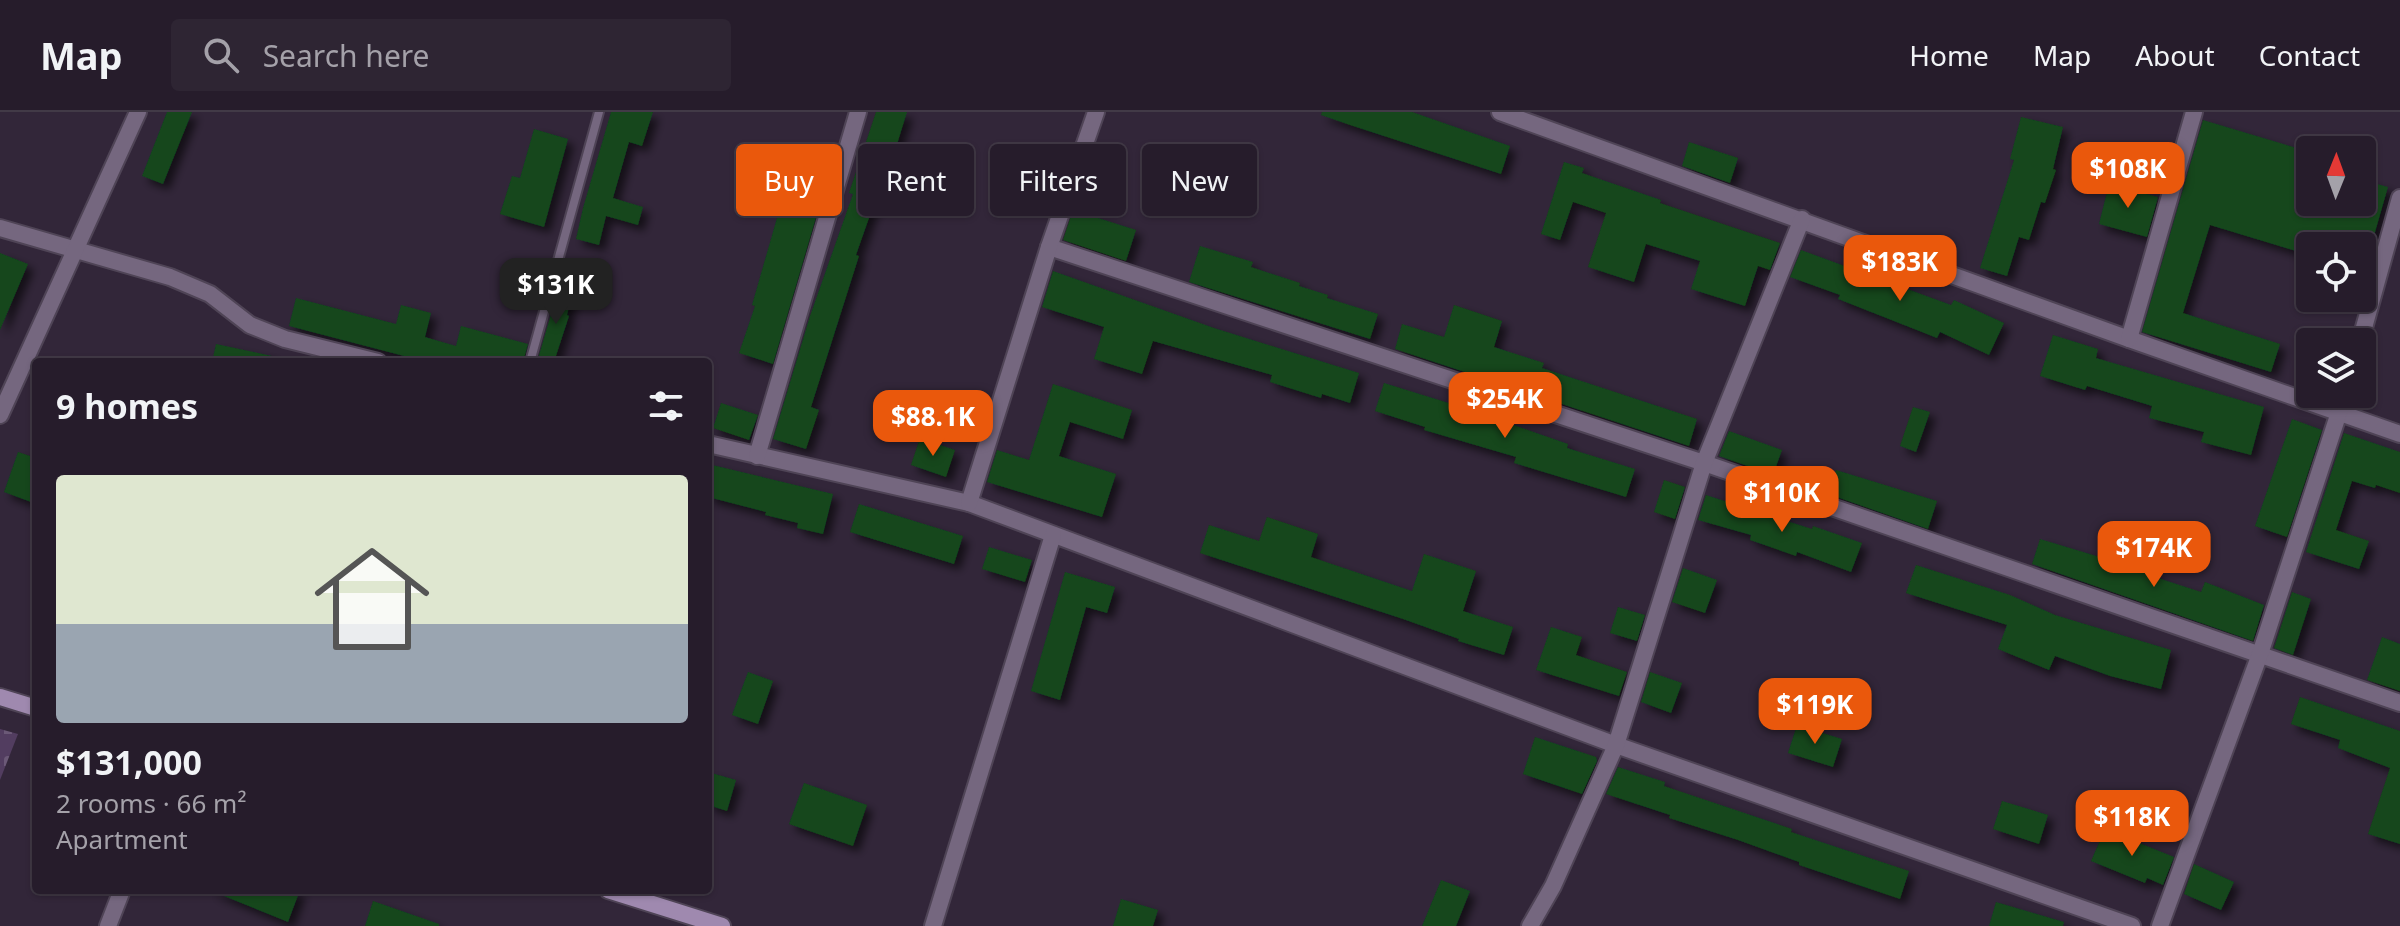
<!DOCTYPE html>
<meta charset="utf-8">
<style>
body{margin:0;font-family:"Noto Sans",sans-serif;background:#2e2533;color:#f1f3f6;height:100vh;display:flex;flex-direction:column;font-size:30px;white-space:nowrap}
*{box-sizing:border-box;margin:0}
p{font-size:26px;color:#a4a1a9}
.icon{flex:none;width:44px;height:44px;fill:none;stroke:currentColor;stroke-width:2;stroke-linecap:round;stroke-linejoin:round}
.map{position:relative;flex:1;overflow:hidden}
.details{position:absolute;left:32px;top:246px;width:680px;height:536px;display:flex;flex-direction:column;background:#261c2b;border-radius:8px;box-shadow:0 2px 6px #0004,0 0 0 2px #423a47}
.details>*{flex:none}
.banner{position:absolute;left:736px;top:32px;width:760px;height:72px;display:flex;gap:16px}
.needle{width:52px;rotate:1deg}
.buttons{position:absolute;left:2296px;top:24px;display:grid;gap:16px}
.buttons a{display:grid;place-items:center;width:80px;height:80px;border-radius:8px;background:#261c2b;box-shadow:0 2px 6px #0004,0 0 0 2px #423a47;font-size:40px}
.price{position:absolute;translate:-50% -68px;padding:0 18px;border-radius:16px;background:#ea580c;color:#fff;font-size:26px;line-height:52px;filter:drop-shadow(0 2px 4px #0008)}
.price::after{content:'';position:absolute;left:50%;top:48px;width:24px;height:18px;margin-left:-12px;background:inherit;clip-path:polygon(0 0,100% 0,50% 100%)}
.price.on{background:#222;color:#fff}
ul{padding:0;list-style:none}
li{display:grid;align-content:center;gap:16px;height:424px;padding:0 24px}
li span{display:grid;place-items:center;height:248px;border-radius:8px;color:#555}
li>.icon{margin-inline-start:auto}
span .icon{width:144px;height:144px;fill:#fffc;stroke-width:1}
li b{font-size:34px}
h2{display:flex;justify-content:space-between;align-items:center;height:96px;padding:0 24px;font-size:34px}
.tag{padding:0 28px;border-radius:8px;background:#261c2b;box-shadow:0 2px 6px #0004,0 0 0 2px #423a47;font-size:28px;line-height:72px}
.tag.on{background:#ea580c;color:#fff}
header{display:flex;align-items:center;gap:48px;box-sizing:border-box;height:112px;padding:0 40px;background:#261c2b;border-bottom:2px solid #423a47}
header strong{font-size:38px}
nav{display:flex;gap:44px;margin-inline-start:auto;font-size:28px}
.search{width:560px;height:72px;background:#2e2533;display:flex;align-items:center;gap:20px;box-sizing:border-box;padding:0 28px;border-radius:8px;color:#a4a1a9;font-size:30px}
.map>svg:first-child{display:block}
.cemetery{fill:url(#cemetery-stones)}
.building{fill:#12471c;filter:url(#shadow)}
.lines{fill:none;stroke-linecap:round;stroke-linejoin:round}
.service-casing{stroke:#4f4456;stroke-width:12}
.minor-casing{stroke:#4f4456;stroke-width:20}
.tertiary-casing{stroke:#4f4456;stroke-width:20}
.secondary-casing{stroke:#4f4456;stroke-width:20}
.service{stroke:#75677f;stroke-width:8}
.minor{stroke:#75677f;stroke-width:16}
.tertiary{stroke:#75677f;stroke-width:16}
.secondary{stroke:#9f89af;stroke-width:16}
</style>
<header>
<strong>Map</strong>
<div class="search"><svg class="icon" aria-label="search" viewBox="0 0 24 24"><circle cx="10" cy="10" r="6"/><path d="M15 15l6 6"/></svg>Search here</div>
<nav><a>Home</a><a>Map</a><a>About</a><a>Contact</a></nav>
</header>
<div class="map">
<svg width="2400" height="814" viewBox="0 0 2400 814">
<defs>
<pattern id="cemetery-stones" width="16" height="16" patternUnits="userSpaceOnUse" patternTransform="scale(2)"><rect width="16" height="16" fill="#523d60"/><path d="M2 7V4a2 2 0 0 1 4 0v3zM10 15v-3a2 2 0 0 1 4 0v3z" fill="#6b5977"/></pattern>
<filter id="shadow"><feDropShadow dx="6" dy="6" stdDeviation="4" flood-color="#0009"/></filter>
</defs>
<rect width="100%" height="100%" fill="#322639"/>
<polygon class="cemetery" points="0,617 18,622 0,668"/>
<g class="building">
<polygon points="167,0 192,0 163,72 142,64"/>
<polygon points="611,0 653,0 642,34 629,30 613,86 643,95 638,113 606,104 599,133 576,127 583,96"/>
<polygon points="876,0 907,0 894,42 903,44 887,93 875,89 856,143 859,144 811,295 819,298 806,337 773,327 810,204 853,82 849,81"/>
<polygon points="1322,0 1412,0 1510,34 1501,62 1350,13 1321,3"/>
<polygon points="2021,5 2063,15 2053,57 2056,58 2045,91 2041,90 2029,128 2019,125 2007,164 1980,156 2014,48 2010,47"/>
<polygon points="2203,8 2310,40 2310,90 2362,90 2362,68 2388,75 2371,134 2310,134 2310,149 2294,144 2296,139 2210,113 2183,201 2280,232 2271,260 2142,220"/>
<polygon points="534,17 568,27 544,115 500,102 512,64 520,66"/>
<polygon points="1689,30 1738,46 1730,71 1682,54"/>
<polygon points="1564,50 1584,56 1582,61 1661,88 1660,91 1780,131 1770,158 1758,154 1745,194 1691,177 1700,149 1646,132 1634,170 1588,155 1606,101 1573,90 1560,128 1541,122"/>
<polygon points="2109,72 2158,85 2147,125 2099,112"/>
<polygon points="781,92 817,102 773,252 739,241 755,194 752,193"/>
<polygon points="1073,98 1136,118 1126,149 1063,128"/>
<polygon points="1200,134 1253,150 1251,155 1300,171 1299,174 1328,183 1327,186 1378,202 1370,227 1189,170"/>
<polygon points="1801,138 1951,193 1954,188 2004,211 1989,243 1940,220 1937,226 1838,187 1840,183 1790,165"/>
<polygon points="0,141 28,152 0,218"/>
<polygon points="1053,159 1214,216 1359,261 1350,291 1322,282 1321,286 1270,270 1272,263 1153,229 1142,262 1094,247 1104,215 1042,195"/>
<polygon points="559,175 573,179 567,203 569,204 554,250 537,250"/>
<polygon points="296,186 396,212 401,193 431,201 425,225 456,234 461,214 528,232 523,250 427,250 289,214"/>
<polygon points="1454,193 1502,209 1494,235 1544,251 1542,256 1697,307 1689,334 1395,237 1402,212 1444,225"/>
<polygon points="2053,223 2098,237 2096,246 2264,295 2251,343 2201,330 2204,320 2149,306 2152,294 2087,274 2085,278 2040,264"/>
<polygon points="216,232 272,244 272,250 212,250"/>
<polygon points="1384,271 1468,297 1568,332 1567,336 1635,357 1626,385 1514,351 1516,345 1424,318 1425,315 1375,299"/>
<polygon points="1053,272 1132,298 1123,327 1070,310 1059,344 1116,362 1102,405 987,370 997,338 1029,348"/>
<polygon points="721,291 758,303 749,328 713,316"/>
<polygon points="1913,295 1930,300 1916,340 1900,334"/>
<polygon points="2292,307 2322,318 2287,425 2255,414"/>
<polygon points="1729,319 1782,338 1773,363 1719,344"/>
<polygon points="2344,321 2400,340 2400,381 2376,373 2375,376 2352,369 2336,418 2369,429 2359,457 2306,440"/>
<polygon points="920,326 955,338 946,365 911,353"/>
<polygon points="18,340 36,346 36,375 31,390 4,380"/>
<polygon points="708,352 833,382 823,422 797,416 798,411 765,403 766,400 708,385"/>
<polygon points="1836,358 1937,389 1928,417 1828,382"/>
<polygon points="1664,368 1685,375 1675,407 1654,400"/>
<polygon points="1706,383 1812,417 1813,414 1862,431 1851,460 1797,440 1796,444 1750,428 1751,423 1698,408"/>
<polygon points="859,392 963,424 954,452 850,420"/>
<polygon points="1267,405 1318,422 1311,445 1412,479 1424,442 1476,459 1463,499 1513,515 1504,543 1458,529 1459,527 1403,507 1200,441 1209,413 1259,429"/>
<polygon points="2040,427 2103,446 2105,441 2122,446 2121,450 2156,462 2155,465 2201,480 2205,470 2264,493 2253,529 2032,452"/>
<polygon points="989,435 1032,448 1025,470 982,457"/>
<polygon points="1916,453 2010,483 2055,503 2171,538 2161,577 2110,564 2055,544 2049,558 1998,537 2007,513 1906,481"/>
<polygon points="1683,456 1717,468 1705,501 1672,490"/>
<polygon points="1065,460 1115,475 1107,501 1086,495 1060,588 1031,579"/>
<polygon points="2292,480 2311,487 2293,543 2274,536"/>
<polygon points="1618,495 1645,503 1637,529 1610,521"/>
<polygon points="1551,515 1582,525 1576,543 1627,560 1619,584 1536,558"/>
<polygon points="2382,525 2400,532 2400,579 2367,568"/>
<polygon points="748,560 773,569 758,612 732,603"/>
<polygon points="1650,560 1682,571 1671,601 1641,590"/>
<polygon points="2300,585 2400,619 2400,732 2368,722 2390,656 2338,636 2340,628 2291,612"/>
<polygon points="1797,613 1842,627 1833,655 1788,641"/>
<polygon points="1535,625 1596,645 1597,649 1582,682 1523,662"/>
<polygon points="1618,655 1665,670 1664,674 1792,717 1791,720 1909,759 1900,787 1799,753 1799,750 1738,728 1669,706 1670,703 1606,682"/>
<polygon points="708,660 736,668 727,699 708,693"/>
<polygon points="804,671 867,693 853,734 789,712"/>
<polygon points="2002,689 2048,703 2039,732 1993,717"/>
<polygon points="2105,717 2174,745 2163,773 2147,766 2145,771 2091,749"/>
<polygon points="2194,752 2234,770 2221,798 2184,782"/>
<polygon points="1441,768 1470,779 1456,814 1422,814"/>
<polygon points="209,778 300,778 288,810"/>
<polygon points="1121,787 1158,798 1153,814 1113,814"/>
<polygon points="373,789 439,812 439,814 365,814"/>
<polygon points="1996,790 2064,810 2063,814 1989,814"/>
</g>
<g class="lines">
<g class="service-casing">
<polyline id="service" points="530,250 599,0"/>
</g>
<g class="minor-casing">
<g id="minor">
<polyline points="1500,0 2129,227 2400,322"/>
<polyline points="0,116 170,165 210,182 250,213 285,227 378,250"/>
<polyline points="1049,135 1704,351 2400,591"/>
<polyline points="2129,227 2194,0"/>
<polyline points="2360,230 2400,86"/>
<polyline points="708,332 969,391 1616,633 2132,814"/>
<polyline points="757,344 858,0"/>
<polyline points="969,391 1049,135 1096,0"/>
<polyline points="108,814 122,778"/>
<polyline points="933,814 1053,423"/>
<polyline points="1530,814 1553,774 1616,633 1704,351 1802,107"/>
<polyline points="2160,814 2260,542 2345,282"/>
</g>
</g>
<g class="tertiary-casing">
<polyline id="tertiary" points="0,303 138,0"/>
</g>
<g class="secondary-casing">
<g id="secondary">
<polyline points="0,585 36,596"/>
<polyline points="608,778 722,814"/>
</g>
</g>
<use href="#service" class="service"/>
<use href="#minor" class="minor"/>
<use href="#tertiary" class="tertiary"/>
<use href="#secondary" class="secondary"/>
</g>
</svg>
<div class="buttons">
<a><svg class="needle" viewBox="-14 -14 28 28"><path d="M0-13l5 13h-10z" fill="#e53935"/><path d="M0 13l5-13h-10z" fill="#a4a1a9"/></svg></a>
<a><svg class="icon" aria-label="locate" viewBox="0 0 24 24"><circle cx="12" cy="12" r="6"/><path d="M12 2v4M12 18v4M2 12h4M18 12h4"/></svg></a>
<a><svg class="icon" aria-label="layers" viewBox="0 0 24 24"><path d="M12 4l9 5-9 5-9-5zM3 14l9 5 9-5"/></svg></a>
</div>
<b class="price" style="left:2128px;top:98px">$108K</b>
<b class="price" style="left:1900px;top:191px">$183K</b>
<b class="price on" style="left:556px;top:214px">$131K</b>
<b class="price" style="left:1505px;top:328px">$254K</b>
<b class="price" style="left:933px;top:346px">$88.1K</b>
<b class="price" style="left:1782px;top:422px">$110K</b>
<b class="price" style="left:2154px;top:477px">$174K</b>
<b class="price" style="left:1815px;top:634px">$119K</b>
<b class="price" style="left:2132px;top:746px">$118K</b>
<div class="banner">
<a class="tag on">Buy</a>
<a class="tag">Rent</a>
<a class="tag">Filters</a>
<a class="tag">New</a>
</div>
<section class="details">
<h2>9 homes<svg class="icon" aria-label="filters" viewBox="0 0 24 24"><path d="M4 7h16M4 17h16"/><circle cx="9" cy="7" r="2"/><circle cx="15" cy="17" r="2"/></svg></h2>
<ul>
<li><span style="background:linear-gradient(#dfe7d0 60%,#9aa5b1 0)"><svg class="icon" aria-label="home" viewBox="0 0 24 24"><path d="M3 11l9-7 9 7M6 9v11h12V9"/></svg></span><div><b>$131,000</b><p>2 rooms · 66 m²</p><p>Apartment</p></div></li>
</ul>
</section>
</div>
